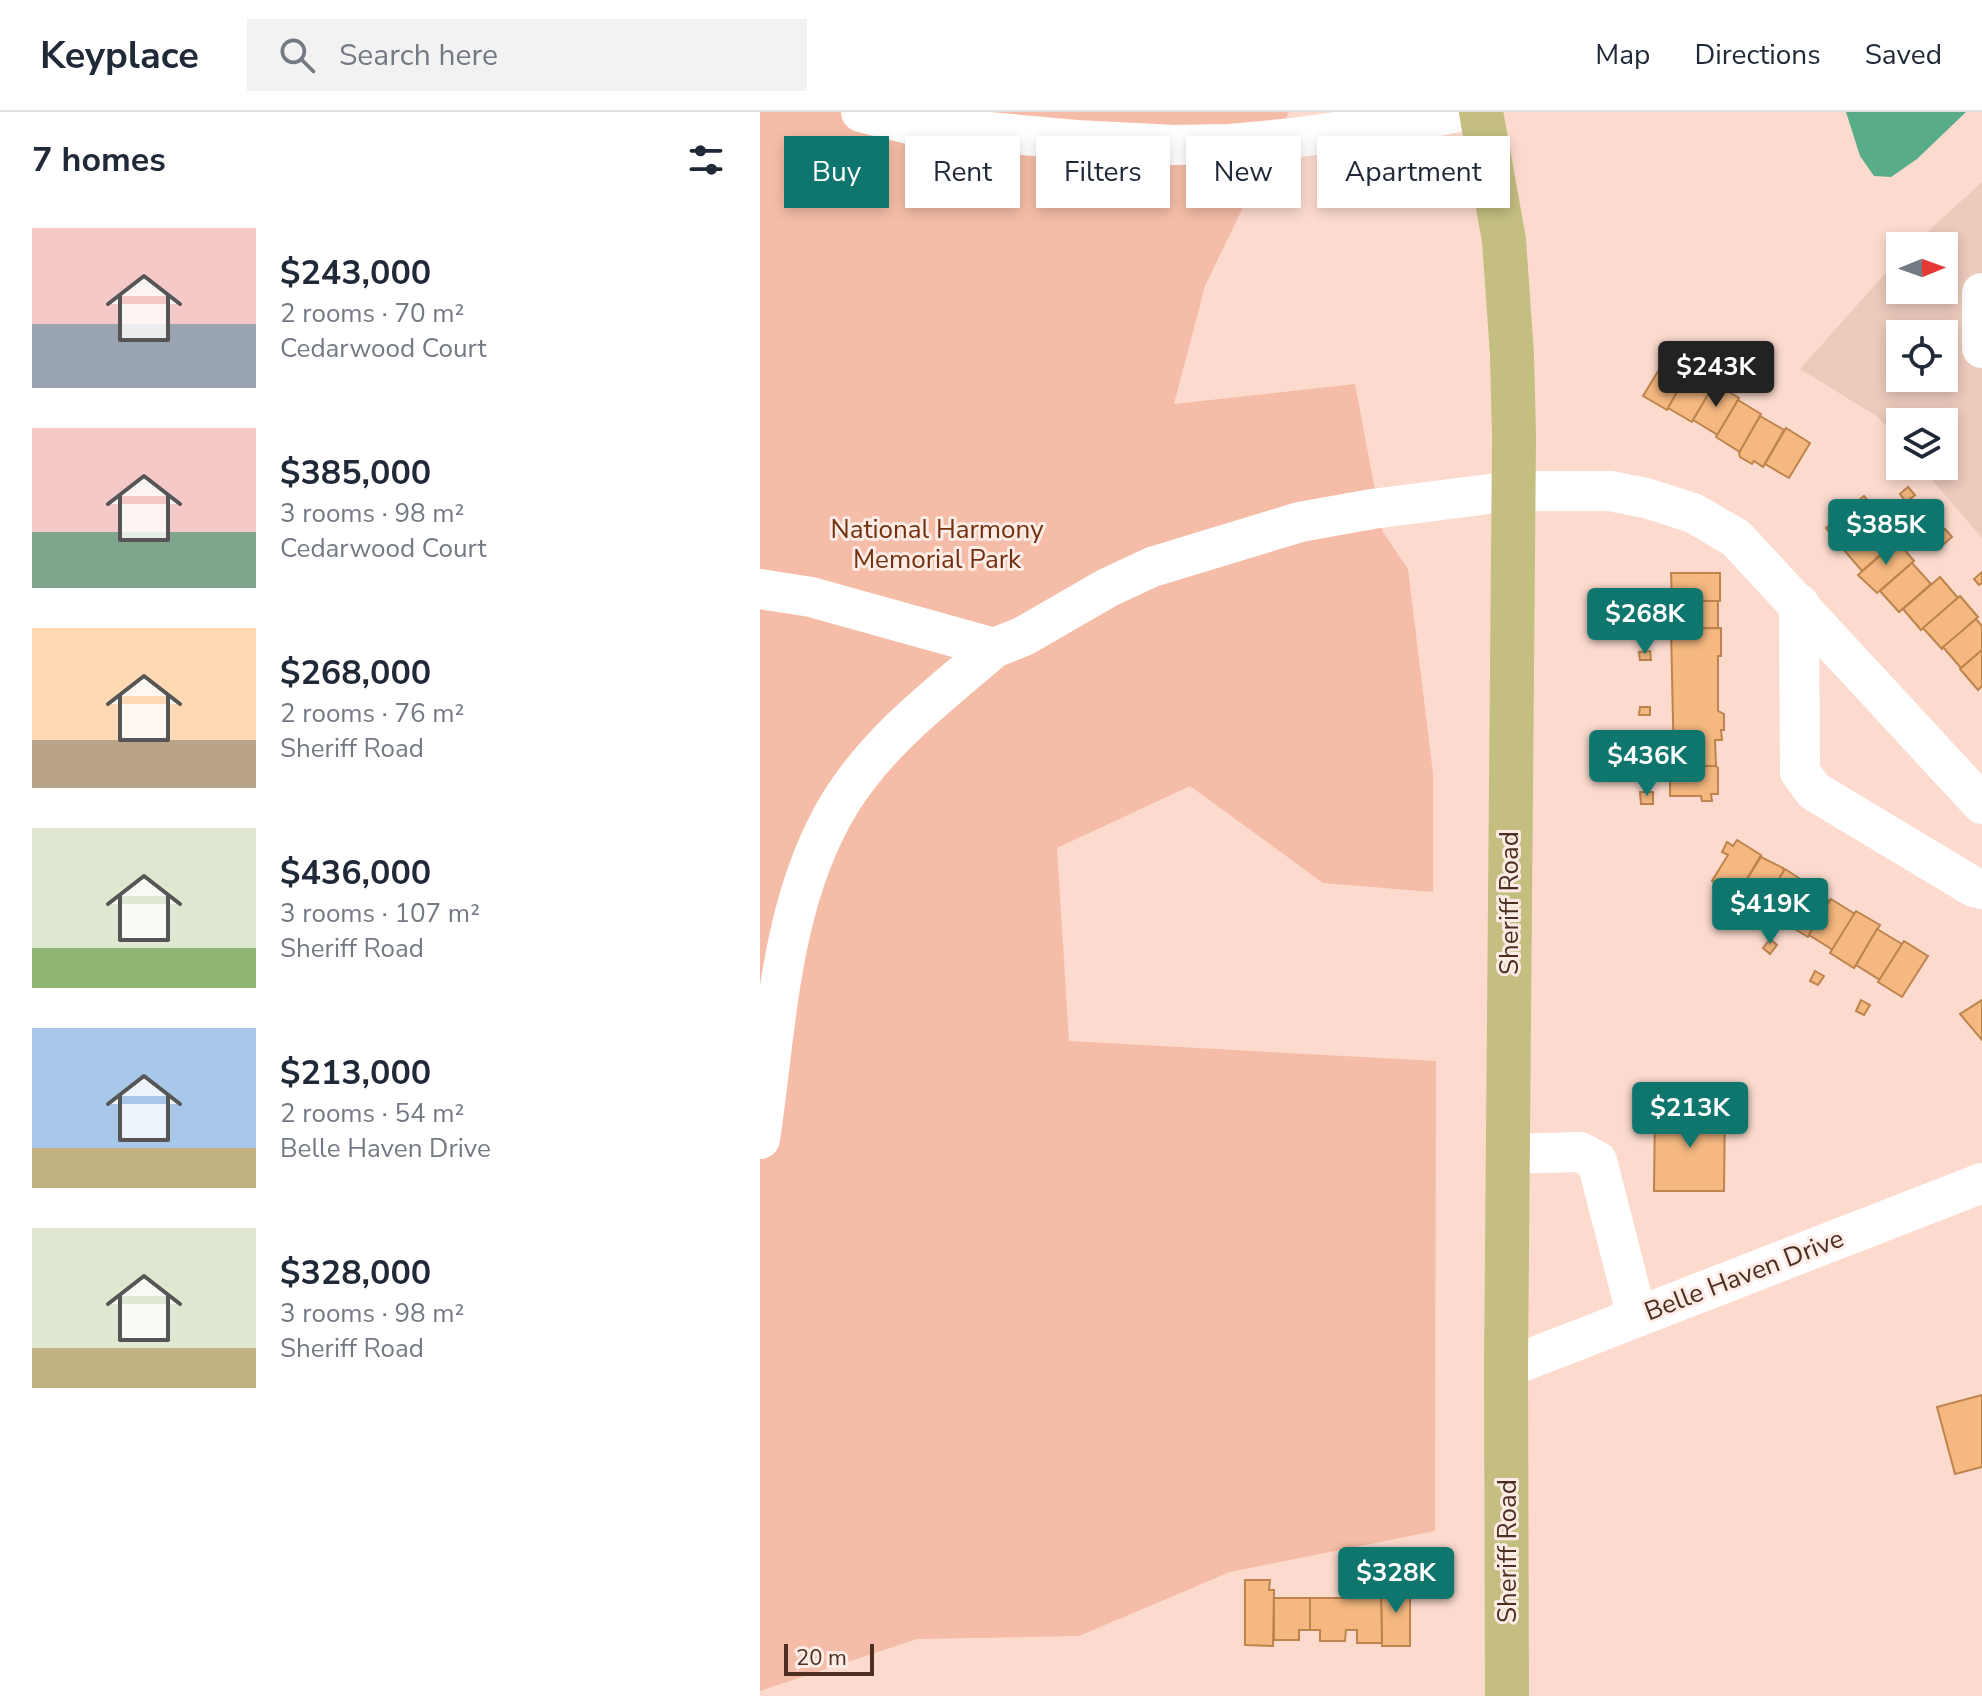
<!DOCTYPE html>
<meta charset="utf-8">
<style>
body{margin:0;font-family:"Nunito Sans",sans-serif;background:#f2f2f3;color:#1f2937;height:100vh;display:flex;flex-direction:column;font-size:30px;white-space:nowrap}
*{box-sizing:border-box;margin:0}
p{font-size:26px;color:#747a83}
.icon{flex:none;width:44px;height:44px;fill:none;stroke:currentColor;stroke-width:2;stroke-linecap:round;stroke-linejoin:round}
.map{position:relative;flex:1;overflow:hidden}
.side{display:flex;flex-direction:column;background:#fff;width:760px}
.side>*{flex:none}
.guide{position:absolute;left:24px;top:24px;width:760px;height:72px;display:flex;gap:16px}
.needle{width:52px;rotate:89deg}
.tools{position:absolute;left:1126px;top:120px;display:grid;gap:16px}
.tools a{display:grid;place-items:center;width:72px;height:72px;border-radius:0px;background:#fff;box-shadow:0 4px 12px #0003;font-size:40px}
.scale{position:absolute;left:24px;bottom:20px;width:90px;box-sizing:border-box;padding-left:8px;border:4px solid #4d2e21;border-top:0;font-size:22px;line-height:28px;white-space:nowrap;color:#4d2e21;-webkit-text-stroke:6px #fdece6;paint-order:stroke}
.price{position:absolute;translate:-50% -68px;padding:0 18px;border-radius:8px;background:#0f766e;color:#fff;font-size:26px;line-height:52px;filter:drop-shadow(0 2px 4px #0008)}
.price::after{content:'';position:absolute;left:50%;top:48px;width:24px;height:18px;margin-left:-12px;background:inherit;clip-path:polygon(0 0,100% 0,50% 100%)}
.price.active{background:#222;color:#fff}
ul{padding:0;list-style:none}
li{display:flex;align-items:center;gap:24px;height:200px;padding:0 32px}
li span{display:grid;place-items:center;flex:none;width:224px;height:160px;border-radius:0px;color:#555}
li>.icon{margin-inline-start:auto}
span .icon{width:96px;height:96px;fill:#fffc;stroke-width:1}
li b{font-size:34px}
h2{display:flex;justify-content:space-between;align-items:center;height:96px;padding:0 32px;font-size:34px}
.chip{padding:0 28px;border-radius:0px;background:#fff;box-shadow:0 4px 12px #0003;font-size:28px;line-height:72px}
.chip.active{background:#0f766e;color:#fff}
header{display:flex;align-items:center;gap:48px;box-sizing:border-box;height:112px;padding:0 40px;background:#fff;border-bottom:2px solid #e0e1e3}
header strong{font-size:38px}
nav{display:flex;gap:44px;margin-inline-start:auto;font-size:28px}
.search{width:560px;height:72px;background:#f2f2f3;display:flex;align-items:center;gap:20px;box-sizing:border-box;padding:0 28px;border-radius:0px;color:#747a83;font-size:30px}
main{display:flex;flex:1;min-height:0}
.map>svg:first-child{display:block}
.built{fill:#eccabc;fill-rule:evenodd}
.green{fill:#f5bda7}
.water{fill:#58ac87}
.building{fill:#f5b880;stroke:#bd844d;stroke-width:2}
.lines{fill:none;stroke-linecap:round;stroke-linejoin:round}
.minor{stroke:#fff;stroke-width:40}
.major{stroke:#c4be80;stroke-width:44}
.labels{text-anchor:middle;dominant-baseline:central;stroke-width:6;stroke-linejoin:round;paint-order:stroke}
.park-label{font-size:26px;fill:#72300f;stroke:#fdece6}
.street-label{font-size:26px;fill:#4d2e21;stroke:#fdece6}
</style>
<header>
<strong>Keyplace</strong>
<div class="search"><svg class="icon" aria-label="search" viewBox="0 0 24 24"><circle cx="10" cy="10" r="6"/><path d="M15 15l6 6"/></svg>Search here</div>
<nav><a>Map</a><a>Directions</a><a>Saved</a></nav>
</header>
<main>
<section class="side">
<h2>7 homes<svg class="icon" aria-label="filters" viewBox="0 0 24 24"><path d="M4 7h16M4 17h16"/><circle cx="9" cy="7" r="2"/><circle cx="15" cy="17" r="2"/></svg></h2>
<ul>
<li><span style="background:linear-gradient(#f6c9c9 60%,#9aa5b1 0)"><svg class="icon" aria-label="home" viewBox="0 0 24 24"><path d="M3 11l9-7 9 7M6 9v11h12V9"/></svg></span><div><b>$243,000</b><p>2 rooms · 70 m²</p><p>Cedarwood Court</p></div></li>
<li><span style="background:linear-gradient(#f6c9c9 65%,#7fa58c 0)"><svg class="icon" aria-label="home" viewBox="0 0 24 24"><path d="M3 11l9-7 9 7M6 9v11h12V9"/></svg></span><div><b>$385,000</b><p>3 rooms · 98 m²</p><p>Cedarwood Court</p></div></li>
<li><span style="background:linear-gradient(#ffd9b3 70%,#b9a48a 0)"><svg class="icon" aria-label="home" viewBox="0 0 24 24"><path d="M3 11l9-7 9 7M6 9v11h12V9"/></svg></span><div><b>$268,000</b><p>2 rooms · 76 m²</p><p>Sheriff Road</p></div></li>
<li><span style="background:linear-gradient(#dfe7d0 75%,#8fb573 0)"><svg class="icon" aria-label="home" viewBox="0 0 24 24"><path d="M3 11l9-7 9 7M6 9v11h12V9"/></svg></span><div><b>$436,000</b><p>3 rooms · 107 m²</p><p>Sheriff Road</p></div></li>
<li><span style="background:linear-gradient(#a9c7e8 75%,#c2b280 0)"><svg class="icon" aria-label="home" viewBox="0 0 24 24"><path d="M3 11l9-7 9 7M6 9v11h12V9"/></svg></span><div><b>$213,000</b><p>2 rooms · 54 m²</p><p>Belle Haven Drive</p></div></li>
<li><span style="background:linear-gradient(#dfe7d0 75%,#c2b280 0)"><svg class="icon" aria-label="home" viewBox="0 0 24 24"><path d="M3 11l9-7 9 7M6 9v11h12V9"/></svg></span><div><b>$328,000</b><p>3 rooms · 98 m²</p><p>Sheriff Road</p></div></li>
</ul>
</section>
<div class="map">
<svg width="1222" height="1584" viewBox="0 0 1222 1584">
<rect width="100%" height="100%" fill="#fcdbce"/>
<path class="built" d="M1222 70V426L1160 354H1184V310H1140V330L1118 305 1040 257 1140 145V178H1184V134H1152ZM1140 222H1184V266H1140Z"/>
<polygon class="green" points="0,0 529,0 445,174 414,292 595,272 623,420 648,457 673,661 673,780 563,771 430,674 297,736 309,929 676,949 675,1419 470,1460 319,1524 157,1527 0,1579"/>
<polygon class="water" points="1086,0 1206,0 1157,47 1131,65 1114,64 1100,44"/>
<g class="building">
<polygon points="905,248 928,261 907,298 883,284"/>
<polygon points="929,259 954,273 932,310 908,296"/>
<polygon points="955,271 979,286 958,323 933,308"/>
<polygon points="978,288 1001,302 980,340 956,325"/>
<polygon points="1000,304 1024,318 1003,355 994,349 992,352 980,345 979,341"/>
<polygon points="1026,316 1050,331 1029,366 1005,352"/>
<polygon points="1148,375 1155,383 1146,390 1140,382"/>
<polygon points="1104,384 1122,405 1085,437 1066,416"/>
<polygon points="1116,410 1134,431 1102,459 1084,438"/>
<polygon points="1185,417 1192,425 1184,432 1178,424"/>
<polygon points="1137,429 1154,449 1117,481 1098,463"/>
<polygon points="1152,451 1171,472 1139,500 1120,479"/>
<polygon points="1222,460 1222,471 1219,473 1214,467"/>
<polygon points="911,461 960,461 960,489 912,489"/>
<polygon points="1180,465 1198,486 1161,518 1143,497"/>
<polygon points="1200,484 1218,505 1182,537 1163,516"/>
<polygon points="879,485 891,485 891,493 880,494"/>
<polygon points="912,489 958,489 958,516 911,517"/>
<polygon points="1216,507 1222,514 1222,538 1201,556 1183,535"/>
<polygon points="961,516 961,544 958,544 958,599 964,602 964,618 961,618 962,628 955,628 956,654 914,654 911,517"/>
<polygon points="1222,538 1222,574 1218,578 1200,557"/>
<polygon points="890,539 891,548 880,548 879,540"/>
<polygon points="880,595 890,595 890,603 879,603"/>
<polygon points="886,649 897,649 898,659 887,660"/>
<polygon points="910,654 956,654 958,656 958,682 951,682 952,689 942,689 941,684 910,684"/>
<polygon points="880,680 893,680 893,692 881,692"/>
<polygon points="977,728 1001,743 977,784 952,769 968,743 962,740 967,730 973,734"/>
<polygon points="1001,745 1023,756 1024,759 1002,795 979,780"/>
<polygon points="1025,757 1048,772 1023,813 999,799"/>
<polygon points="1047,774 1070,789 1048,825 1025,811"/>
<polygon points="1071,787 1095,802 1073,838 1049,823"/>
<polygon points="964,796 971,801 965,810 958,806"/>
<polygon points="1096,799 1120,813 1094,856 1070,841"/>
<polygon points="1117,817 1142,832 1120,868 1096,853"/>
<polygon points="1010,827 1017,833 1010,842 1003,836"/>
<polygon points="1144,829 1168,844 1142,885 1118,870"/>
<polygon points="1055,859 1064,864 1058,873 1050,869"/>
<polygon points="1101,888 1110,893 1104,903 1096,899"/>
<polygon points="1222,888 1222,928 1200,902"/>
<polygon points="895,996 965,996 964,1079 894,1079"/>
<polygon points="1222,1283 1222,1355 1195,1362 1177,1295"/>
<polygon points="614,1464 621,1464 621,1473 614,1474"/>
<polygon points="485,1468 510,1468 509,1478 514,1478 513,1534 485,1533"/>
<polygon points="629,1468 647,1468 647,1479 650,1478 650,1534 622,1534 621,1479 629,1478"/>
<polygon points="583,1482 621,1483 622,1531 597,1531 597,1518 586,1518 585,1529 560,1529 560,1518 550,1518 550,1486 583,1486"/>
<polygon points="514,1486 550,1486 550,1518 539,1518 539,1528 514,1528"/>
</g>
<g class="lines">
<g class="minor">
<polyline points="101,0 153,13 316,28 414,33 470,32 533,26 661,8 697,0"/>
<polyline points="1222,181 1222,236"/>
<polyline points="0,477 51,485 234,536 264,524 347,476 392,455 540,410 612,397 752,379 850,379 886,386 933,401 976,426 1222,692"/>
<polyline points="1039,492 1040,660 1054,679 1214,775 1222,777"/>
<path d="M0 1027C17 914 19 791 80 691 118 629 179 583 234 536"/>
<polyline points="747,1042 820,1040 837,1049 877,1205"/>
<polyline points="746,1256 1222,1071"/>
</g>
<polyline class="major" points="721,0 744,128 752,243 754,326 746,1256 747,1584"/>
</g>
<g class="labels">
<g class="park-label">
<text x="177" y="417">National Harmony<tspan x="177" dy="30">Memorial Park</tspan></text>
</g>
<g class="street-label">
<text transform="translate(749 791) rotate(-90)">Sheriff Road</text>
<text transform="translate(984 1163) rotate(-21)">Belle Haven Drive</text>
<text transform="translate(747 1439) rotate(-90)">Sheriff Road</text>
</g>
</g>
</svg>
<div class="tools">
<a><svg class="needle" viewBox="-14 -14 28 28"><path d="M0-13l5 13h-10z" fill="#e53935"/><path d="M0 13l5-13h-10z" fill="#747a83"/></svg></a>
<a><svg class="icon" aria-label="locate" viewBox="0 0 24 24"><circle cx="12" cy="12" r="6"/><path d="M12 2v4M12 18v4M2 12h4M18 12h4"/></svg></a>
<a><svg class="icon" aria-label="layers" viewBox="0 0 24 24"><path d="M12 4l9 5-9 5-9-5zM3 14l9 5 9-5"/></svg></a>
</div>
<div class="scale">20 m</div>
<b class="price active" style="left:956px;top:297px">$243K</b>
<b class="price" style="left:1126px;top:455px">$385K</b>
<b class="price" style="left:885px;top:544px">$268K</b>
<b class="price" style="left:887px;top:686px">$436K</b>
<b class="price" style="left:1010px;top:834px">$419K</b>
<b class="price" style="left:930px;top:1038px">$213K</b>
<b class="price" style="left:636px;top:1503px">$328K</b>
<div class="guide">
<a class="chip active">Buy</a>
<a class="chip">Rent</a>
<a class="chip">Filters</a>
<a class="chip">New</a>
<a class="chip">Apartment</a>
</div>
</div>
</main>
